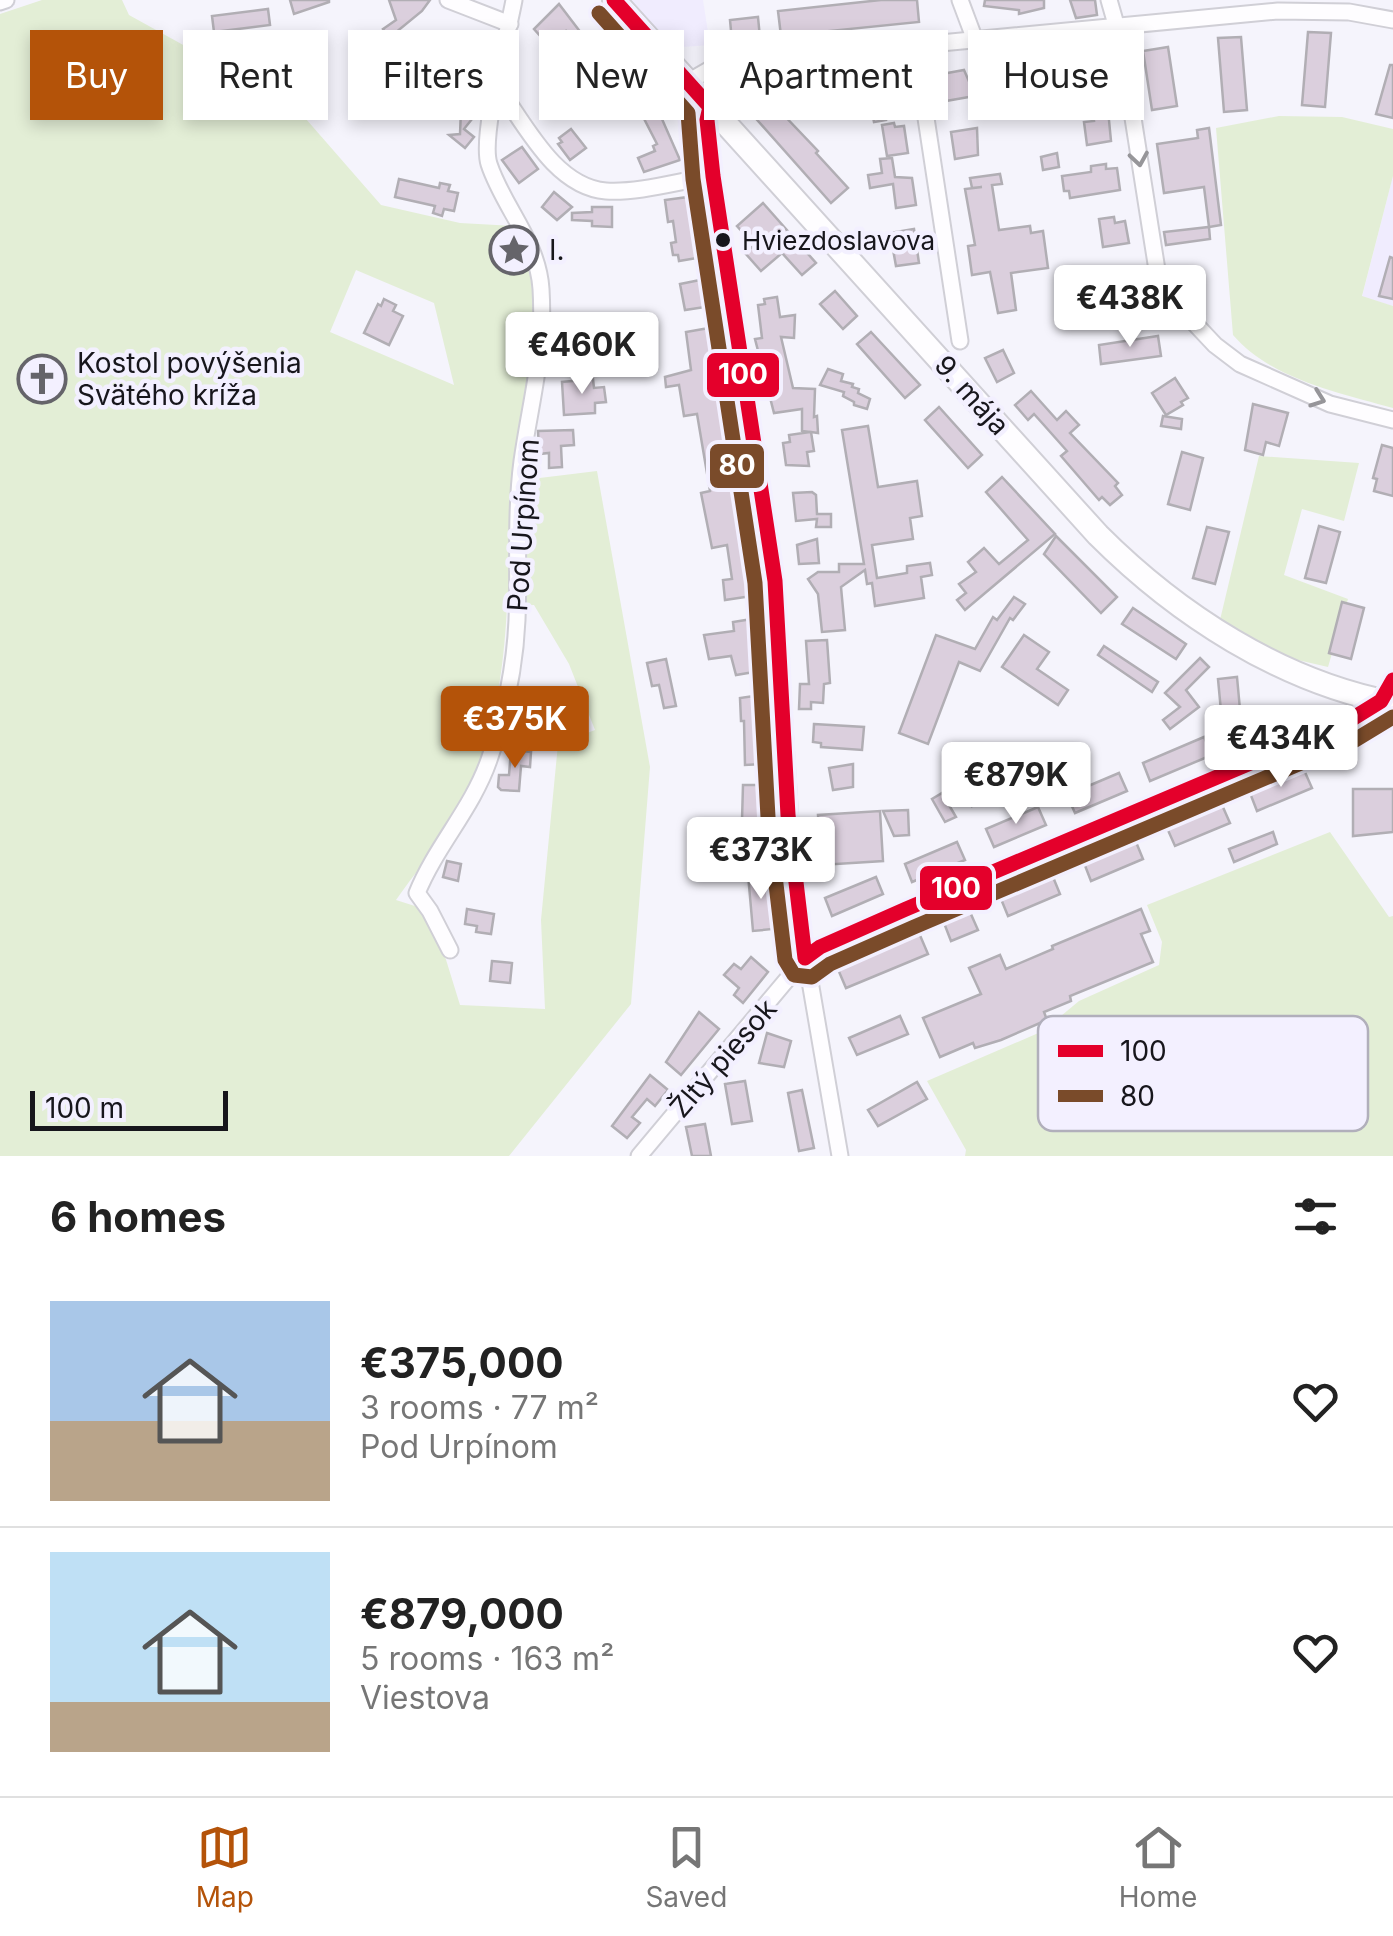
<!DOCTYPE html>
<meta charset="utf-8">
<style>
body{margin:0;font-family:Inter,sans-serif;background:#f6f6f6;color:#222;height:100vh;display:flex;flex-direction:column;font-size:38px;white-space:nowrap}
*{box-sizing:border-box;margin:0}
p{font-size:32px;color:#767676}
.icon{flex:none;width:55px;height:55px;fill:none;stroke:currentColor;stroke-width:2;stroke-linecap:round;stroke-linejoin:round}
.map{position:relative;height:1156px;overflow:hidden}
.drawer{display:flex;flex-direction:column;background:#fff;flex:1}
.drawer>*{flex:none}
.guide{position:absolute;left:30px;top:30px;width:1335px;height:90px;display:flex;gap:20px}
.scale{position:absolute;left:30px;bottom:25px;width:198px;box-sizing:border-box;padding-left:10px;border:5px solid #17161c;border-top:0;font-size:28px;line-height:35px;white-space:nowrap;color:#17161c;-webkit-text-stroke:8px #f3f0ff;paint-order:stroke}
.price{position:absolute;translate:-50% -85px;padding:0 22px;border-radius:10px;background:#fff;color:#222;font-size:32px;line-height:65px;filter:drop-shadow(0 2px 5px #0008)}
.price::after{content:'';position:absolute;left:50%;top:60px;width:30px;height:22px;margin-left:-15px;background:inherit;clip-path:polygon(0 0,100% 0,50% 100%)}
.price.active{background:#b45309;color:#fff}
ul{padding:0;list-style:none}
li{display:flex;align-items:center;gap:30px;height:250px;padding:0 50px}
li+li{border-top:2px solid #e0e0e0}
li span{display:grid;place-items:center;flex:none;width:280px;height:200px;border-radius:0px;color:#555}
li>.icon{margin-inline-start:auto}
span .icon{width:120px;height:120px;fill:#fffc;stroke-width:1}
li b{font-size:42px}
h2{display:flex;justify-content:space-between;align-items:center;height:120px;padding:0 50px;font-size:42px}
.tag{padding:0 35px;border-radius:0px;background:#fff;box-shadow:0 5px 15px #0003;font-size:35px;line-height:90px}
.tag.active{background:#b45309;color:#fff}
.tabs{display:flex;justify-content:space-around;align-items:center;height:140px;border-top:2px solid #e0e0e0;background:#fff;font-size:28px;color:#767676}
.tabs a{display:grid;justify-items:center;gap:5px}
.tabs .active{color:#b45309}
.map>svg:first-child{display:block}
.built{fill:#f0ecfe}
.green{fill:#e3eed6;fill-rule:evenodd}
.building{fill:#dbcfdd;stroke:#b1aeb4;stroke-width:2.5}
.lines{fill:none;stroke-linecap:round;stroke-linejoin:round}
.street-casing{stroke:#d0cfd6;stroke-width:19}
.secondary-casing{stroke:#d0cfd6;stroke-width:26}
.street{stroke:#fefdff;stroke-width:15}
.secondary{stroke:#fefdff;stroke-width:22}
.bus-1-casing{stroke:#f3f0ff;stroke-width:22}
.bus-2-casing{stroke:#f3f0ff;stroke-width:22}
.bus-1{stroke:#e4002b;stroke-width:15}
.bus-2{stroke:#7a4b2a;stroke-width:15}
.oneway{stroke:#969599}
.bus-dot{fill:#17161c;stroke:#f3f0ff;stroke-width:4}
.labels{text-anchor:middle;dominant-baseline:central;stroke-width:9;stroke-linejoin:round;paint-order:stroke}
.bus-label{font-size:26px;fill:#17161c;stroke:#f3f0ff;text-anchor:start}
.poi-label{font-size:28px;fill:#17161c;stroke:#f3f0ff;text-anchor:start}
.street-label{font-size:28px;fill:#17161c;stroke:#f3f0ff}
.key{fill:#f3f0ff;stroke:#b1afbb;stroke-width:2.5}
.key-label{font-size:28px;fill:#17161c}
.line-badge{stroke:#f3f0ff;stroke-width:4}
.badge-label{font-size:28px;text-anchor:middle;font-weight:bold;fill:#fff}
</style>
<div class="map">
<svg width="1393" height="1156" viewBox="0 0 1393 1156">
<rect width="100%" height="100%" fill="#f5f4fc"/>
<g class="built">
<polygon points="627,0 703,0 710,45 669,48"/>
<polygon points="1393,176 1393,306 1362,297"/>
</g>
<g class="green">
<path d="M42 0H122L129 15 223 67 306 119 381 205 460 223 517 226C549 309 527 396 515 481L597 471 650 767 631 1004 509 1156H0V14ZM356 270 434 303 454 385 330 332ZM534 605 569 664 595 730 558 744 541 920 545 1009 460 1005 443 950 418 907 396 900C421 865 452 828 470 789 495 733 504 667 507 606Z"/>
<path d="M1279 116 1342 117 1393 129V176L1362 296 1393 306V408C1339 393 1271 379 1233 335L1216 128Z"/>
<polygon points="1259,456 1359,463 1344,521 1302,509 1284,575 1348,599 1328,667 1289,658 1220,620"/>
<polygon points="1330,832 1389,917 1393,916 1393,1156 965,1156 966,1150 927,1081 1043,1031 1079,1001 1159,965 1162,942 1147,905"/>
</g>
<g class="building">
<polygon points="290,0 329,0 329,2 294,14"/>
<polygon points="389,0 430,0 422,11 389,38 383,29 396,20"/>
<polygon points="881,0 917,0 919,22 781,36 778,11"/>
<polygon points="985,0 1044,0 1044,8 1019,14 1019,10 984,6"/>
<polygon points="1070,0 1095,0 1097,15 1076,18"/>
<polygon points="559,4 591,46 581,53 566,31 550,47 534,29"/>
<polygon points="268,9 270,25 214,32 212,16"/>
<polygon points="758,17 760,38 732,41 730,20"/>
<polygon points="1308,32 1331,33 1325,107 1302,105"/>
<polygon points="609,33 625,53 651,94 680,160 644,172 638,158 655,151 653,146 657,144 639,109 633,113 611,77 571,109 562,96 606,64 606,60 594,46"/>
<polygon points="1241,37 1247,110 1224,112 1218,38"/>
<polygon points="464,42 481,43 480,63 489,64 487,73 463,71"/>
<polygon points="424,44 426,58 441,55 445,76 430,78 431,84 415,86 408,46"/>
<polygon points="1168,47 1177,106 1152,110 1143,51"/>
<polygon points="235,51 278,52 277,64 234,63"/>
<polygon points="1098,58 1102,79 1063,82 1062,70 1079,68 1078,59"/>
<polygon points="1037,63 1040,81 1031,81 1032,89 1014,91 1013,83 1004,84 1005,66"/>
<polygon points="1390,65 1393,65 1393,118 1376,114"/>
<polygon points="964,70 971,86 985,84 986,94 946,101 942,74"/>
<polygon points="897,76 900,96 883,98 886,120 874,122 867,86 873,85 872,79"/>
<polygon points="842,81 844,105 822,106 820,83"/>
<polygon points="758,88 818,151 816,153 848,188 831,203 742,103"/>
<polygon points="469,100 480,109 464,129 474,137 465,148 449,135 460,134 461,110"/>
<polygon points="1108,110 1111,141 1087,145 1084,122 1094,121 1093,113"/>
<polygon points="894,123 895,127 904,126 908,153 887,156 882,125"/>
<polygon points="977,128 978,155 955,159 951,132"/>
<polygon points="1209,128 1221,225 1209,227 1204,187 1164,193 1157,144 1198,138 1197,130"/>
<polygon points="571,129 586,148 570,160 558,144 562,142 559,138"/>
<polygon points="522,147 538,169 519,183 502,160"/>
<polygon points="1057,153 1059,167 1043,170 1041,157"/>
<polygon points="892,158 895,177 912,178 916,205 896,208 893,184 870,188 868,175 882,173 880,159"/>
<polygon points="1106,164 1106,169 1117,168 1120,190 1070,198 1069,191 1064,191 1062,176 1091,172 1091,166"/>
<polygon points="1000,174 1002,184 992,185 999,230 1030,226 1031,233 1043,231 1048,268 1011,273 1016,310 998,313 990,272 972,275 968,246 975,245 965,189 982,187 972,188 970,178"/>
<polygon points="399,179 439,188 440,183 450,185 448,191 458,193 454,211 444,209 442,216 433,213 435,206 395,197"/>
<polygon points="554,192 572,207 557,220 542,207"/>
<polygon points="688,197 697,258 679,261 678,255 673,255 671,243 676,242 673,221 668,222 665,200"/>
<polygon points="763,203 816,263 802,275 782,253 761,271 745,253 754,245 737,226"/>
<polygon points="592,207 612,207 612,227 592,226 592,221 572,220 572,213 592,212"/>
<polygon points="1114,217 1115,223 1125,221 1129,243 1103,247 1099,219"/>
<polygon points="1209,227 1210,239 1166,245 1164,232"/>
<polygon points="914,229 919,263 896,266 890,233"/>
<polygon points="1390,257 1393,258 1393,299 1379,296"/>
<polygon points="700,280 705,307 685,310 680,284"/>
<polygon points="1134,280 1137,299 1078,308 1075,289"/>
<polygon points="1064,283 1073,293 1058,305 1056,289"/>
<polygon points="835,291 857,316 843,329 820,304"/>
<polygon points="777,297 780,317 795,315 794,338 781,337 793,388 815,389 814,417 817,416 818,433 811,432 814,451 807,452 809,466 786,465 783,443 790,442 789,435 810,432 802,431 802,409 774,413 755,339 762,338 758,305 765,304 764,299"/>
<polygon points="384,299 396,305 393,311 403,316 389,345 364,333 378,304 381,306"/>
<polygon points="709,328 739,526 746,525 756,570 749,571 752,596 725,600 723,580 732,579 727,545 712,548 701,493 710,491 697,414 684,416 679,385 666,387 665,377 691,370 686,332"/>
<polygon points="871,332 920,385 905,398 857,344"/>
<polygon points="1158,336 1161,356 1101,364 1099,345"/>
<polygon points="1003,350 1014,373 997,382 985,358"/>
<polygon points="46,368 52,371 51,393 33,382 34,374"/>
<polygon points="828,369 843,374 841,381 853,384 852,387 859,389 858,393 870,399 867,409 854,405 854,402 843,396 844,392 820,385"/>
<polygon points="1175,378 1188,398 1181,402 1183,405 1166,415 1152,393"/>
<polygon points="593,379 594,388 604,387 606,402 595,403 595,413 564,415 562,382"/>
<polygon points="1031,391 1057,420 1066,411 1079,425 1070,433 1118,483 1115,486 1122,495 1110,505 1102,497 1099,500 1061,456 1067,451 1043,424 1034,414 1028,420 1015,405"/>
<polygon points="1253,404 1288,413 1279,446 1266,442 1263,455 1245,450"/>
<polygon points="939,407 982,455 968,468 925,420"/>
<polygon points="1163,416 1182,419 1181,429 1161,426"/>
<polygon points="868,426 878,487 917,481 922,516 910,518 913,539 872,545 877,578 907,573 907,566 930,563 932,575 921,577 924,598 875,606 872,583 867,584 865,570 841,587 845,630 822,632 818,594 808,579 818,572 839,572 839,564 864,564 842,430"/>
<polygon points="573,430 574,445 561,446 562,467 549,468 549,453 539,454 538,431"/>
<polygon points="1382,445 1393,448 1393,496 1374,491 1377,479 1373,478"/>
<polygon points="1182,452 1203,458 1190,510 1168,504"/>
<polygon points="1002,477 1055,534 965,610 957,600 966,593 959,584 976,572 968,562 984,548 999,564 1028,540 986,492"/>
<polygon points="812,492 816,495 817,514 831,514 831,527 816,527 817,519 796,521 793,493"/>
<polygon points="1319,526 1340,532 1326,583 1305,578"/>
<polygon points="1207,527 1229,532 1215,584 1193,578"/>
<polygon points="1056,536 1117,597 1101,613 1044,554"/>
<polygon points="817,539 819,563 799,564 797,545"/>
<polygon points="1014,597 1025,604 1013,620 1010,618 980,671 959,662 928,744 899,733 936,635 975,649 993,617 997,620"/>
<polygon points="1342,602 1364,608 1351,659 1329,653"/>
<polygon points="1133,608 1186,644 1176,659 1122,624"/>
<polygon points="752,619 760,671 736,675 731,656 709,659 704,635 734,631 733,622"/>
<polygon points="1024,635 1049,652 1037,669 1068,690 1058,705 1002,667"/>
<polygon points="827,640 830,683 824,684 823,703 811,702 811,709 799,709 800,684 809,684 806,641"/>
<polygon points="1104,646 1158,682 1152,692 1098,655"/>
<polygon points="1200,658 1209,667 1186,690 1199,707 1170,729 1163,720 1180,707 1165,693"/>
<polygon points="666,659 676,706 664,708 659,685 652,686 647,663"/>
<polygon points="1237,677 1243,742 1224,743 1218,679"/>
<polygon points="547,689 549,716 529,718 528,710 524,710 523,691"/>
<polygon points="761,695 763,764 745,765 744,721 741,721 740,698"/>
<polygon points="814,724 864,727 862,750 821,747 821,743 813,742"/>
<polygon points="1204,737 1212,755 1150,781 1143,763"/>
<polygon points="511,750 531,752 530,767 521,766 519,791 501,790 498,787 499,775 509,775"/>
<polygon points="853,764 853,787 833,790 829,768"/>
<polygon points="1304,770 1312,788 1257,811 1250,793"/>
<polygon points="969,771 982,801 972,806 958,775"/>
<polygon points="1119,773 1127,791 1075,813 1067,795"/>
<polygon points="743,785 762,785 762,855 741,855"/>
<polygon points="1353,789 1393,789 1393,832 1353,836"/>
<polygon points="942,793 956,817 945,822 932,799"/>
<polygon points="1222,805 1230,823 1175,846 1167,828"/>
<polygon points="1038,807 1046,825 994,847 986,829"/>
<polygon points="908,810 909,835 894,836 883,811"/>
<polygon points="880,811 883,861 821,865 818,815"/>
<polygon points="1273,832 1277,844 1234,862 1229,849"/>
<polygon points="957,842 965,860 912,882 905,864"/>
<polygon points="1136,842 1143,859 1091,881 1084,863"/>
<polygon points="447,861 461,864 458,881 443,877"/>
<polygon points="768,872 773,929 753,931 748,874"/>
<polygon points="876,877 883,894 832,916 825,898"/>
<polygon points="1053,877 1060,894 1008,916 1001,899"/>
<polygon points="467,909 494,914 491,934 476,932 477,926 465,924"/>
<polygon points="1141,909 1150,931 1141,934 1153,962 1070,996 1071,1001 1044,1012 1047,1020 1001,1040 975,1048 973,1043 940,1057 923,1018 981,994 969,968 1000,955 1006,969 1053,949 1052,946"/>
<polygon points="970,912 978,930 951,941 944,923"/>
<polygon points="919,933 928,954 846,988 837,967"/>
<polygon points="751,957 768,972 743,1003 734,995 739,988 724,975 734,964 741,969"/>
<polygon points="492,961 512,963 510,983 490,981"/>
<polygon points="699,1012 719,1029 681,1075 666,1062"/>
<polygon points="900,1016 908,1034 857,1055 849,1038"/>
<polygon points="767,1033 791,1041 784,1067 759,1063"/>
<polygon points="650,1075 668,1090 655,1106 647,1099 632,1117 640,1123 627,1138 612,1126"/>
<polygon points="745,1081 752,1121 732,1124 725,1084"/>
<polygon points="917,1082 927,1099 878,1126 868,1110"/>
<polygon points="802,1090 814,1148 799,1151 788,1093"/>
<polygon points="705,1124 711,1156 692,1156 686,1127"/>
</g>
<g class="lines">
<g class="street-casing">
<g id="street">
<polyline points="448,0 510,24"/>
<polyline points="960,0 975,40"/>
<polyline points="1109,0 1121,42 1157,270 1183,311 1215,345 1240,364 1330,404 1393,420"/>
<polyline points="0,2 6,0"/>
<polyline points="915,46 960,341"/>
<polyline points="688,82 719,64 1278,11 1349,12 1393,20"/>
<path d="M498 87C525 124 555 187 606 191 640 193 679 181 713 176"/>
<polyline points="710,107 707,120 713,176 775,581 794,888 840,1156"/>
<path d="M450 950 430 911 417 893C436 846 472 809 489 760 504 717 515 666 517 620 519 567 515 514 522 461 531 398 545 354 541 289 538 241 503 207 489 164 480 136 508 34 514 0"/>
<polyline points="639,1156 805,958 820,947 1329,730 1381,701"/>
</g>
</g>
<g class="secondary-casing">
<path id="secondary" d="M614 0 1098 535C1177 614 1281 682 1393 703"/>
</g>
<use href="#street" class="street"/>
<use href="#secondary" class="secondary"/>
<g class="bus-1-casing">
<polyline id="bus-1" points="614,0 710,107 707,120 713,176 775,581 788,815 805,958 820,947 906,909 1347,722 1381,701 1393,680"/>
</g>
<g class="bus-2-casing">
<polyline id="bus-2" points="599,13 688,113 693,179 755,583 768,817 785,960 794,975 812,977 830,964 914,927 1355,740 1393,717"/>
</g>
<use href="#bus-1" class="bus-1"/>
<use href="#bus-2" class="bus-2"/>
</g>
<defs><path id="oneway-chevron" d="M-2-3.5L2.5 0L-2 3.5" fill="none" stroke-width="1.6" stroke-linecap="round" stroke-linejoin="round" transform="scale(2.5)"/></defs>
<g class="oneway">
<use href="#oneway-chevron" transform="translate(1139 159) rotate(81)"/>
<use href="#oneway-chevron" transform="translate(1318 399) rotate(20)"/>
</g>
<defs>
<g id="sight-ring" transform="scale(2.5)"><circle r="9.5" fill="#f3f0ff" stroke="#65646a" stroke-width="1.5"/><path d="M0-6L1.8-2.2L6-1.7L2.9 1.2L3.7 5.4L0 3.3L-3.7 5.4L-2.9 1.2L-6-1.7L-1.8-2.2Z" fill="#65646a"/></g>
<g id="church-ring" transform="scale(2.5)"><circle r="9.5" fill="#f3f0ff" stroke="#65646a" stroke-width="1.5"/><path d="M-1.2-6h2.4v3.5h3.3v2.4h-3.3V6h-2.4V-.1h-3.3v-2.4h3.3Z" fill="#65646a"/></g>
</defs>
<g fill-rule="evenodd">
<use href="#sight-ring" x="514" y="250"/>
<use href="#church-ring" x="42" y="379"/>
</g>
<circle class="bus-dot" cx="723" cy="240" r="9"/>
<g class="labels">
<g class="bus-label">
<text x="742" y="240">Hviezdoslavova</text>
</g>
<g class="poi-label">
<text x="549" y="250">I.</text>
<text x="77" y="363">Kostol povýšenia<tspan x="77" dy="32">Svätého kríža</tspan></text>
</g>
<g class="street-label">
<text transform="translate(972 395) rotate(48)">9. mája</text>
<text transform="translate(523 525) rotate(-86)">Pod Urpínom</text>
<text transform="translate(723 1058) rotate(-49)">Žltý piesok</text>
</g>
</g>
<rect x="1038" y="1016" width="330" height="115" rx="15" class="key"/>
<rect x="1058" y="1045" width="45" height="12" fill="#e4002b"/>
<rect x="1058" y="1090" width="45" height="12" fill="#7a4b2a"/>
<g class="key-label">
<text x="1120" y="1061">100</text>
<text x="1120" y="1106">80</text>
</g>
<g class="line-badge">
<rect x="705" y="351" width="76" height="48" rx="10" fill="#e4002b"/>
<rect x="708" y="442" width="58" height="48" rx="10" fill="#7a4b2a"/>
<rect x="918" y="864" width="76" height="48" rx="10" fill="#e4002b"/>
</g>
<g class="badge-label">
<text x="743" y="384">100</text>
<text x="737" y="475">80</text>
<text x="956" y="898">100</text>
</g>
</svg>
<div class="scale">100 m</div>
<b class="price" style="left:1130px;top:350px">€438K</b>
<b class="price" style="left:582px;top:397px">€460K</b>
<b class="price active" style="left:515px;top:771px">€375K</b>
<b class="price" style="left:1281px;top:790px">€434K</b>
<b class="price" style="left:1016px;top:827px">€879K</b>
<b class="price" style="left:761px;top:902px">€373K</b>
<div class="guide">
<a class="tag active">Buy</a>
<a class="tag">Rent</a>
<a class="tag">Filters</a>
<a class="tag">New</a>
<a class="tag">Apartment</a>
<a class="tag">House</a>
</div>
</div>
<section class="drawer">
<h2>6 homes<svg class="icon" aria-label="filters" viewBox="0 0 24 24"><path d="M4 7h16M4 17h16"/><circle cx="9" cy="7" r="2"/><circle cx="15" cy="17" r="2"/></svg></h2>
<ul>
<li><span style="background:linear-gradient(#a9c7e8 60%,#b9a48a 0)"><svg class="icon" aria-label="home" viewBox="0 0 24 24"><path d="M3 11l9-7 9 7M6 9v11h12V9"/></svg></span><div><b>€375,000</b><p>3 rooms · 77 m²</p><p>Pod Urpínom</p></div><svg class="icon" aria-label="heart" viewBox="0 0 24 24"><path d="M12 20l-8-8c-3-5 5-10 8-4 3-6 11-1 8 4z"/></svg></li>
<li><span style="background:linear-gradient(#bfe0f5 75%,#b9a48a 0)"><svg class="icon" aria-label="home" viewBox="0 0 24 24"><path d="M3 11l9-7 9 7M6 9v11h12V9"/></svg></span><div><b>€879,000</b><p>5 rooms · 163 m²</p><p>Viestova</p></div><svg class="icon" aria-label="heart" viewBox="0 0 24 24"><path d="M12 20l-8-8c-3-5 5-10 8-4 3-6 11-1 8 4z"/></svg></li>
</ul>
</section>
<nav class="tabs">
<a class="active"><svg class="icon" aria-label="map" viewBox="0 0 24 24"><path d="M3 6l6-2 6 2 6-2v14l-6 2-6-2-6 2zM9 4v14M15 6v14"/></svg>Map</a>
<a><svg class="icon" aria-label="saved" viewBox="0 0 24 24"><path d="M7 4h10v16l-5-4-5 4z"/></svg>Saved</a>
<a><svg class="icon" aria-label="home" viewBox="0 0 24 24"><path d="M3 11l9-7 9 7M6 9v11h12V9"/></svg>Home</a>
</nav>
